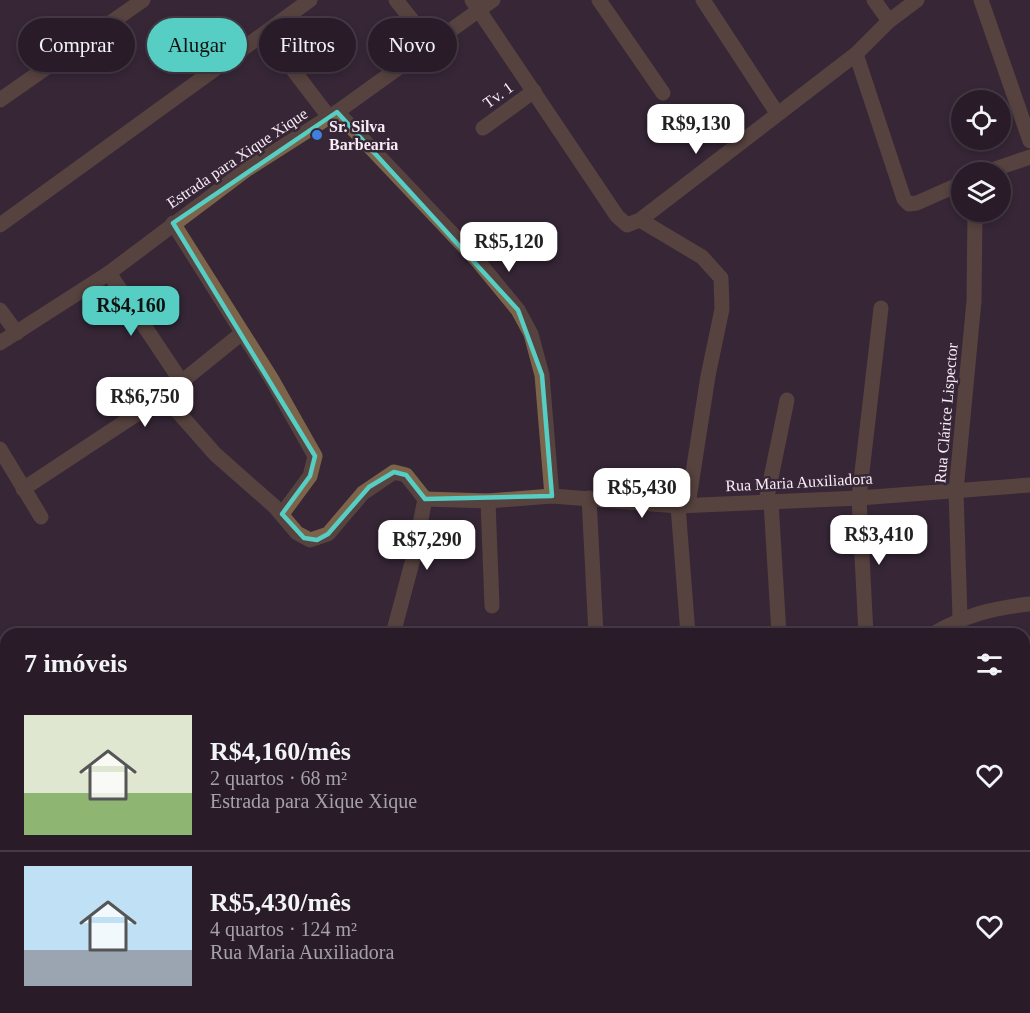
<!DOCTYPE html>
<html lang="pt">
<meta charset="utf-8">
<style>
body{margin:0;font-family:"Times New Roman",serif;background:#312530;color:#f1f3f6;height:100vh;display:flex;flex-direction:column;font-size:22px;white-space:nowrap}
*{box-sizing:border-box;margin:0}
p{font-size:20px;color:#a5a1a8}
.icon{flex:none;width:33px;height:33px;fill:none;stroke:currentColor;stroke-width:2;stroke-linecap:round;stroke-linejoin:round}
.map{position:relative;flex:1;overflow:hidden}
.side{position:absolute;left:0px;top:628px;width:1030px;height:386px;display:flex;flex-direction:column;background:#291c28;border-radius:18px 18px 0 0;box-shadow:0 3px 9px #0003,0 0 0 2px #453a45}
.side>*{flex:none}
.hud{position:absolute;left:18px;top:18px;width:600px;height:54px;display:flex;gap:12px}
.tools{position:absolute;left:951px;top:90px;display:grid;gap:12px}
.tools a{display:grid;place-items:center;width:60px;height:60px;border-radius:50%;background:#291c28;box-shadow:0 3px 9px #0003,0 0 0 2px #453a45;font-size:30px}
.price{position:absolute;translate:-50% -51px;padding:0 14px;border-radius:12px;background:#fff;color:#222;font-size:20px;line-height:39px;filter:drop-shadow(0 2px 3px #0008)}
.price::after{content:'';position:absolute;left:50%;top:36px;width:18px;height:14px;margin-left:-9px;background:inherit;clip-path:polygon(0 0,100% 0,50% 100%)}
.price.selected{background:#56cec4;color:#111}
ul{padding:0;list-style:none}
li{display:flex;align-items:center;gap:18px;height:150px;padding:0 24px}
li+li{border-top:2px solid #453a45}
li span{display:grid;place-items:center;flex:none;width:168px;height:120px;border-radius:0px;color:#555}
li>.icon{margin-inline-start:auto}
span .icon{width:72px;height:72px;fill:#fffc;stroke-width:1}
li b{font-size:26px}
h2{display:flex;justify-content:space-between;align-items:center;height:72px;padding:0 24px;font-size:26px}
.tag{padding:0 21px;border-radius:27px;background:#291c28;box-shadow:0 3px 9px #0003,0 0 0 2px #453a45;font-size:21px;line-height:54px}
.tag.selected{background:#56cec4;color:#111}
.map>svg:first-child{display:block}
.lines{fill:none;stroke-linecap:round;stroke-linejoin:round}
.minor{stroke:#7c644a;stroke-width:15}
.marked{fill:none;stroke:#56cec4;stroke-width:4.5;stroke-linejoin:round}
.shop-dot{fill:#3f7fe0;stroke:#372636;stroke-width:2}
.labels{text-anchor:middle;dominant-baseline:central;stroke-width:5;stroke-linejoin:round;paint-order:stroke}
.street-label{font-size:16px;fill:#f8edf7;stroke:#372636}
.poi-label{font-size:16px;font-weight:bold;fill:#f8edf7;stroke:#372636;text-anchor:start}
</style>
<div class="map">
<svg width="1030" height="1013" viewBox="0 0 1030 1013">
<rect width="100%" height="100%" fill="#372636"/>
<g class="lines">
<g class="minor">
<polyline points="396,0 431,44"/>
<polyline points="472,0 617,216 627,225 640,220 856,54 889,21 917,0"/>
<polyline points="599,0 663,93"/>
<polyline points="703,0 777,113"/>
<polyline points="874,0 889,21"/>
<polyline points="981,0 1030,141"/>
<polyline points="265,33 329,117"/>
<polyline points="856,54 904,199 909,204 917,203 962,183"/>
<polyline points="0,100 143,0"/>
<polyline points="337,112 477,260 518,310 531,334 542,375 552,496"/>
<polyline points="483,128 534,91"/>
<polyline points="986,172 1030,157"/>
<polyline points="640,220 702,257 721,278 722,309 708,376 688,505"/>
<polyline points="173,223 271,378 315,456 310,476 282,514"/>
<polyline points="0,225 310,0"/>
<polyline points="109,273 181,381"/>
<polyline points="0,310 17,333"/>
<polyline points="0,343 109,273 246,170 337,112 493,0"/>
<polyline points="164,396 215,454 274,506 297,533 310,540 328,534 363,493 394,472 406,475 425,499"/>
<polyline points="0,449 41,517"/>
<polyline points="23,489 164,396 242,333"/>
<polyline points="589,498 596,634"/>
<polyline points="425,499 488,501 552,496 678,506 859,498 1030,485"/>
<polyline points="488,501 492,606"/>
<polyline points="766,502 787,400"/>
<polyline points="771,502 779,634"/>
<polyline points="678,506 688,634"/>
<polyline points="960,618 956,491 974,301 975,212"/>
<polyline points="393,634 413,559 425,499"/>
<polyline points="866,634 859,498 881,308"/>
<path d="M933 634C965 615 993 608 1030 604"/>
<polyline points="0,665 6,667"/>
<polyline points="0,811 6,810"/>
<polyline points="1024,857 1030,846"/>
<polyline points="1024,996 1030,997"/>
<polyline points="0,997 6,972"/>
<polyline points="224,1008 225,1013"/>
<polyline points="319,1008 320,1013"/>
<polyline points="620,1008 620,1013"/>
<polyline points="713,1008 713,1013"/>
<polyline points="804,1008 804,1013"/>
<polyline points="888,1008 897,1011"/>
<polyline points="86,1013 88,1008"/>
<polyline points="177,1013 178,1008"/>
<polyline points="371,1013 396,1008"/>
</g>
</g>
<path d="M0 0H1030V1013H0ZM337 112 518 310 542 375 552 496 425 499 406 475 394 472 369 487 328 534 317 540 304 538 282 514 310 476 315 456 173 223Z" fill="#372636" fill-opacity=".55" fill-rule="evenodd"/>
<path class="marked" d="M337 112 518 310 542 375 552 496 425 499 406 475 394 472 369 487 328 534 317 540 304 538 282 514 310 476 315 456 173 223Z"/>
<circle class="shop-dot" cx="317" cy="135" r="6"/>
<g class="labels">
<g class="street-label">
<text transform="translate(498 95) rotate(-36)">Tv. 1</text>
<text transform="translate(237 158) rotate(-34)">Estrada para Xique Xique</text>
<text transform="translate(946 413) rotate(-85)">Rua Clárice Lispector</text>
<text transform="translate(799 482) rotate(-3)">Rua Maria Auxiliadora</text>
</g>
<g class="poi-label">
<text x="329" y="126">Sr. Silva<tspan x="329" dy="18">Barbearia</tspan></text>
</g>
</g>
</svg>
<div class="tools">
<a><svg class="icon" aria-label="locate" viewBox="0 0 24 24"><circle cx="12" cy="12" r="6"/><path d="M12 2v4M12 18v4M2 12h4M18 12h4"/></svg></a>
<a><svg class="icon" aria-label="layers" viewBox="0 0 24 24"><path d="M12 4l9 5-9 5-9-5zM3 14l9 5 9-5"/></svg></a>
</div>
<b class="price" style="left:696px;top:155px">R$9,130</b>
<b class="price" style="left:509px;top:273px">R$5,120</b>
<b class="price selected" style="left:131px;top:337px">R$4,160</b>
<b class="price" style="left:145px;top:428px">R$6,750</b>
<b class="price" style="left:642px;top:519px">R$5,430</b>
<b class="price" style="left:879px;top:566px">R$3,410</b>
<b class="price" style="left:427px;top:571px">R$7,290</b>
<div class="hud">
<a class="tag">Comprar</a>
<a class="tag selected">Alugar</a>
<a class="tag">Filtros</a>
<a class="tag">Novo</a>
</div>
<section class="side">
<h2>7 imóveis<svg class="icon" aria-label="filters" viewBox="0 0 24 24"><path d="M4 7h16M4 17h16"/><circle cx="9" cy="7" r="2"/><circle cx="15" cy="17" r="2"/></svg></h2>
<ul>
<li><span style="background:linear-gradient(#dfe7d0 65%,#8fb573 0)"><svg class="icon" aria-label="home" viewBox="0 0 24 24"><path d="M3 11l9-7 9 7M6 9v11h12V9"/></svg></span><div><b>R$4,160/mês</b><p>2 quartos · 68 m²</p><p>Estrada para Xique Xique</p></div><svg class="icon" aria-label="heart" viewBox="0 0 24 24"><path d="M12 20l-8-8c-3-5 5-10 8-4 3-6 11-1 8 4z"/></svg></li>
<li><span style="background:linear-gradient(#bfe0f5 70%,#9aa5b1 0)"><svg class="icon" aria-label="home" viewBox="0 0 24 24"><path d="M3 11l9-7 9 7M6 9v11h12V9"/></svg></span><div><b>R$5,430/mês</b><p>4 quartos · 124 m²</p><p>Rua Maria Auxiliadora</p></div><svg class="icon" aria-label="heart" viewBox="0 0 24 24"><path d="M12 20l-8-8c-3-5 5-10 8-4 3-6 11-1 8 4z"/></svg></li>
</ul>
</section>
</div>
